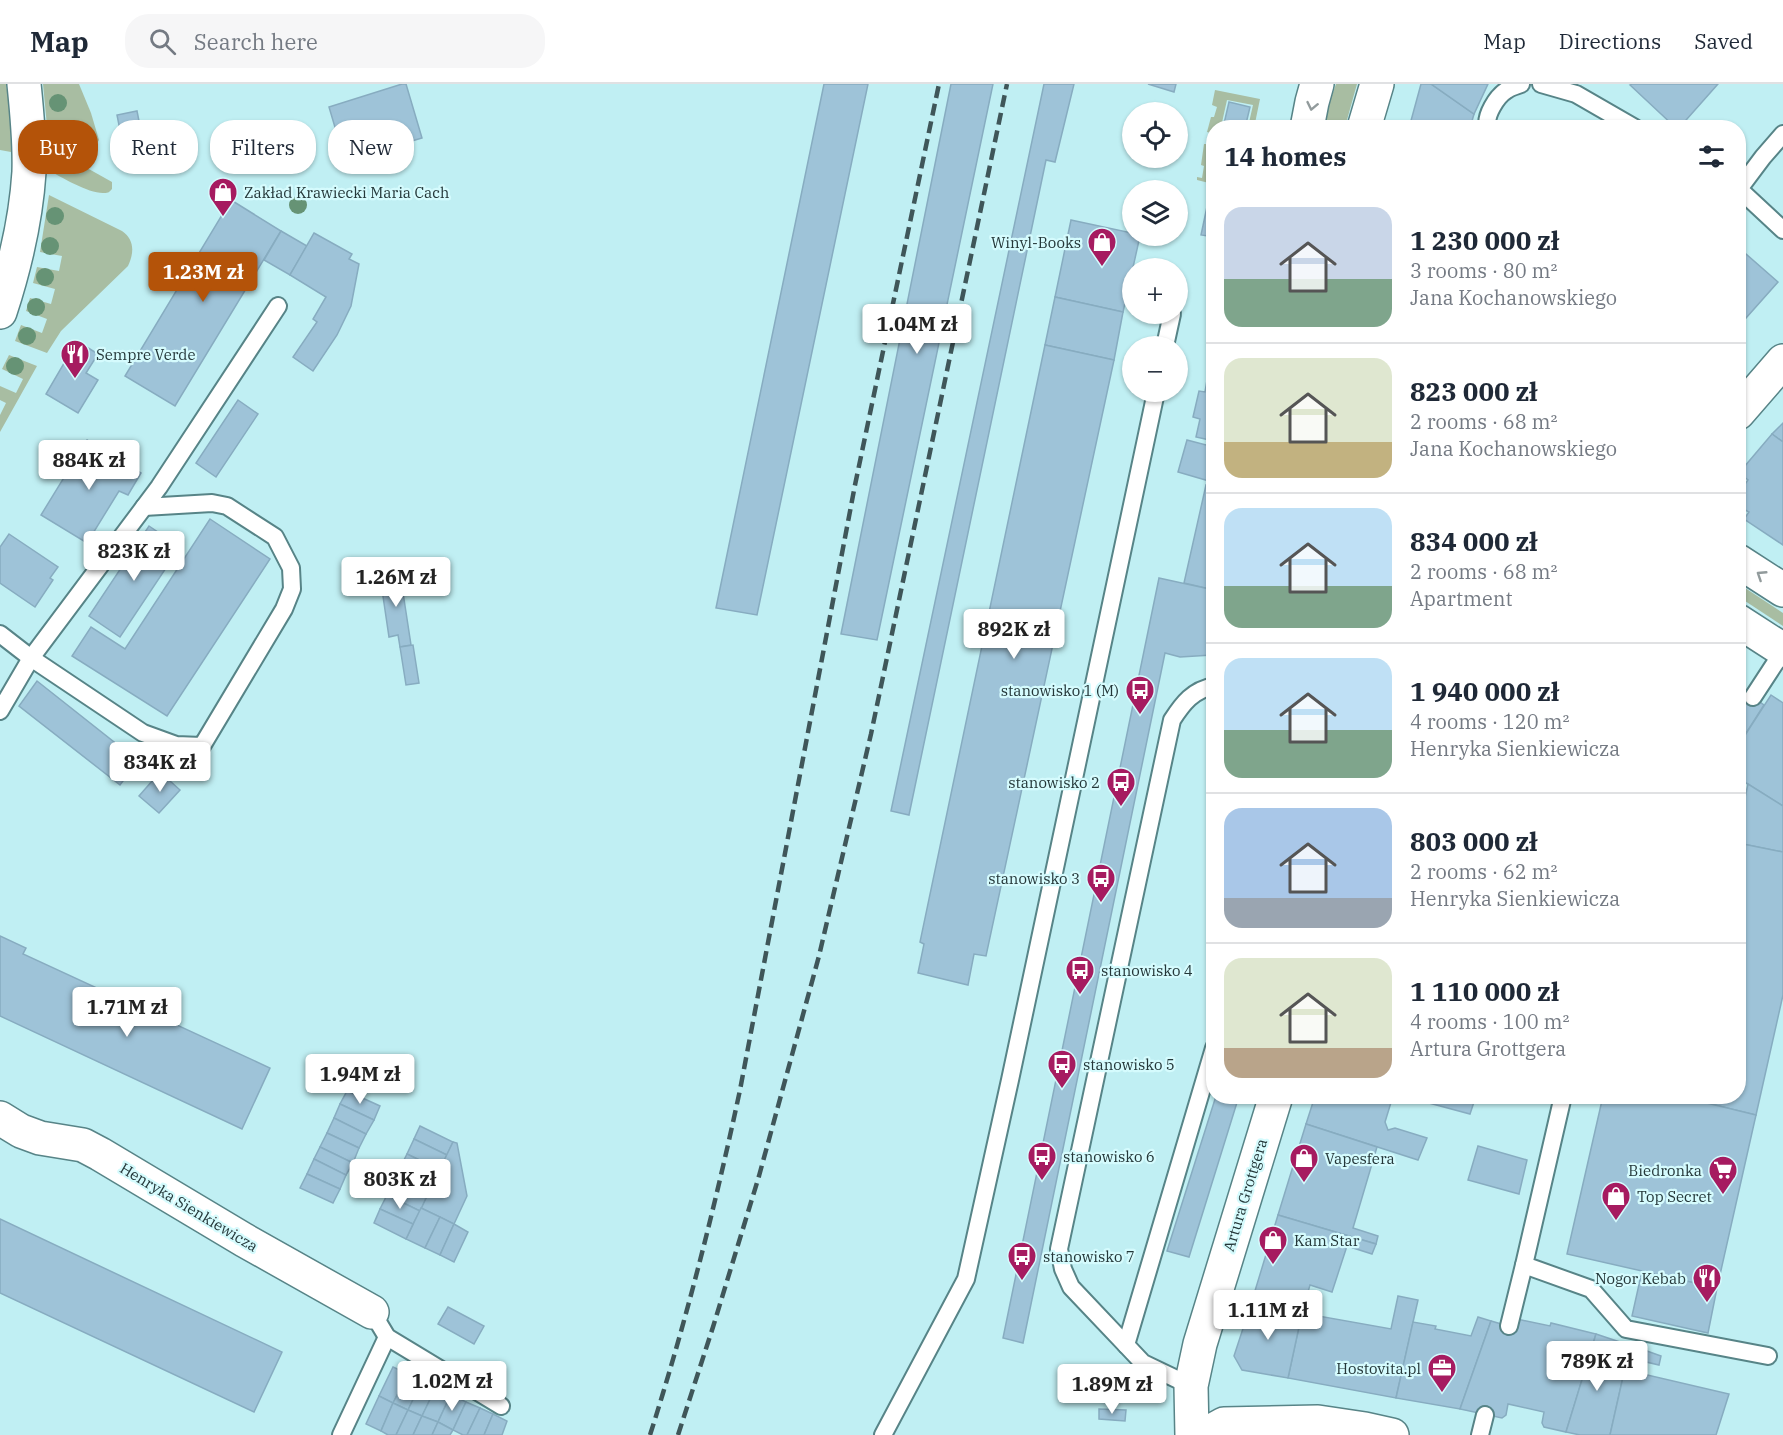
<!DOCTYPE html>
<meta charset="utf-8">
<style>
body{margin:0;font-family:"IBM Plex Serif",serif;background:#f6f6f7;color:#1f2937;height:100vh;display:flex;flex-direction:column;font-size:22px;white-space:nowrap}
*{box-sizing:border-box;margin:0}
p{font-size:20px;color:#747a83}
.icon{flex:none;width:33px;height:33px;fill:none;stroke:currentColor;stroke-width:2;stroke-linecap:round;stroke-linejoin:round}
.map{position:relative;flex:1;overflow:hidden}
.side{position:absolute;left:1206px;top:36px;width:540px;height:984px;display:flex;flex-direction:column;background:#fff;border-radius:24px;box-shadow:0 2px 4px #0004}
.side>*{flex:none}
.guide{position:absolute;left:18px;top:36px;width:570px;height:54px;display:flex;gap:12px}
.fabs{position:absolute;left:1122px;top:18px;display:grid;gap:12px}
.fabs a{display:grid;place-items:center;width:66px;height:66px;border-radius:50%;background:#fff;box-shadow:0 2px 4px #0004;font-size:30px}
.price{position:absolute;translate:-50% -51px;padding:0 14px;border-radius:6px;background:#fff;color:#222;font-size:20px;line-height:39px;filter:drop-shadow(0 2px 3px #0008)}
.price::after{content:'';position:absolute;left:50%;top:36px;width:18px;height:14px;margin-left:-9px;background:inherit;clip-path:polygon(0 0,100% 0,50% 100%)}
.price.selected{background:#b45309;color:#fff}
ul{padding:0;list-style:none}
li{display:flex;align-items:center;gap:18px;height:150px;padding:0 18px}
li+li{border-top:2px solid #e0e1e3}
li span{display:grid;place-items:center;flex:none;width:168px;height:120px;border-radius:18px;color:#555}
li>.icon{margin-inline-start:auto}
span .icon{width:72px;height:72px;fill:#fffc;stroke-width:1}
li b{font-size:26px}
h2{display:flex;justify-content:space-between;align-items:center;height:72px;padding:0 18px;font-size:26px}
.chip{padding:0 21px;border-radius:24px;background:#fff;box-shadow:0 2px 4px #0004;font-size:21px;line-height:54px}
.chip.selected{background:#b45309;color:#fff}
header{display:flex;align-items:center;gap:36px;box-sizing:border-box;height:84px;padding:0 30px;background:#fff;border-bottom:2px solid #e0e1e3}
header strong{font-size:28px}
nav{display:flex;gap:33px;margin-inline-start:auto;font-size:21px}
.search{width:420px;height:54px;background:#f6f6f7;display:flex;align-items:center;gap:15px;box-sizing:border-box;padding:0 21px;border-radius:24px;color:#747a83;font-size:22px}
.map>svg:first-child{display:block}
.green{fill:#a8bda2}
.building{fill:#9ec3d8;stroke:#87acc0;stroke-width:1.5}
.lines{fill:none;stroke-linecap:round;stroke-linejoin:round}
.lane-casing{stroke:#578487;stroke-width:20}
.street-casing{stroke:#578487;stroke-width:36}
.secondary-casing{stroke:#578487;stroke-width:36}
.lane{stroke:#fff;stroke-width:16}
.street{stroke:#fff;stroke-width:33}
.secondary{stroke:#fff;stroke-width:33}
.rail{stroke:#3f5659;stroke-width:4.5;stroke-dasharray:12 6;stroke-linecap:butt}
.tree{fill:#669375}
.oneway{stroke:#929b9c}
.labels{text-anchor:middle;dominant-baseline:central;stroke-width:4.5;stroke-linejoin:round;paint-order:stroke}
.poi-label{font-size:15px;fill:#243739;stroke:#d5fbfd;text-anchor:start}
.street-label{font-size:15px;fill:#243739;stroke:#d5fbfd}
</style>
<header>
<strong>Map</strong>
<div class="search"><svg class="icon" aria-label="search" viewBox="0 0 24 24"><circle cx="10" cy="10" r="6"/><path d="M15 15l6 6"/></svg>Search here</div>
<nav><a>Map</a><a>Directions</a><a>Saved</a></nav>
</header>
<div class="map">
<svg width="1783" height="1351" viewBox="0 0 1783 1351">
<rect width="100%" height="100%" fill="#c0eff3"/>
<g class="green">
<path d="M0 0H6C10 23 11 45 11 68L0 66Z"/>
<polygon points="43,0 79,0 91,29 99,56 93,66 80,64 65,59 51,48 47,42"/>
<polygon points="1336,0 1357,0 1345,43 1325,43 1329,20"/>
<polygon points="1215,6 1260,15 1254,44 1248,43 1253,21 1227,16 1221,43 1214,44 1213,79 1209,99 1197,96 1197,93 1202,94 1204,82 1201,81 1204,60 1209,60 1211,49 1207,48 1211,33 1214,33 1217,23 1212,21"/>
<path d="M60 74 87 84 112 98V105C109 108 109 109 104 109 90 110 60 93 49 86 47 77 53 75 60 74Z"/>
<path d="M49 111 122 147C135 156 134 169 128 182L61 247 47 269 15 257 21 241 42 249 47 235 26 227 30 214 51 220 55 205 33 199 37 183 59 187 62 172 40 168Z"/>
<polygon points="9,271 37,282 0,348 0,331 6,319 0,316 0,302 16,309 23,295 2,285"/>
<polygon points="1739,500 1783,529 1783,542 1739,513"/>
</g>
<g class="building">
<polygon points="402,0 406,0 422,54 345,77 329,23"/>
<polygon points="824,0 868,0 757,531 716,524"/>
<polygon points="951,0 993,0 877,556 841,550"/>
<polygon points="1044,0 1074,0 1055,78 1046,76 909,731 891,727"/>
<polygon points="1148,0 1176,0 1174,8"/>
<polygon points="1421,0 1431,0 1474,30 1470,44 1409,44"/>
<polygon points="1431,0 1488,0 1474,30"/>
<polygon points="1632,0 1718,0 1679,44 1676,44 1630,1"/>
<polygon points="1229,18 1250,23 1245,44 1223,44"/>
<polygon points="137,27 144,62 124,66 117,31"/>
<polygon points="1214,90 1214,153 1201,151"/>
<polygon points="231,116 281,147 175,322 125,292"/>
<polygon points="1071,136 1132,149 1132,152 1140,152 1123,228 1055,213"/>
<polygon points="281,147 307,162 290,191 264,176"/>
<polygon points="314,149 352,170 349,175 359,180 351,222 337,251 313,287 293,273 317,238 313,235 326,213 290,191"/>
<polygon points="1738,163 1778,198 1738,243"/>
<polygon points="1055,213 1123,228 1114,276 1045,261"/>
<polygon points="77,257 98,270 86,289 98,296 78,329 46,310"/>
<polygon points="1045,261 1114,276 986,872 974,870 968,901 918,889 924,860 920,858"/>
<polygon points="1207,296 1214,297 1214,357 1196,353 1200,335 1193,333 1199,307 1205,308"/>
<polygon points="238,316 258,330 216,393 196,379"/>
<polygon points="1783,339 1783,358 1772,350"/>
<polygon points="1772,350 1783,358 1783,461 1744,435 1749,428 1738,422 1738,410 1748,396 1739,389"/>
<polygon points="87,356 141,389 128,411 119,407 87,459 41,431"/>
<polygon points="1187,356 1214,363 1214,380 1209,397 1178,388"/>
<polygon points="1206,401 1214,403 1214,506 1184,499"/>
<polygon points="210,435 270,475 167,632 72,572 91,543 125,565"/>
<polygon points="149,442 180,463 120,553 89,532"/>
<polygon points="9,450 58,483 50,494 53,496 35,523 0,499 0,463"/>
<polygon points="400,489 411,561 400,563 398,551 389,553 380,492"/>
<polygon points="1159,494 1214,506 1214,565 1212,571 1180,573 1165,569 1023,1259 1003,1254"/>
<polygon points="413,561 419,599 406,601 400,563"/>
<polygon points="37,597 138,677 120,701 19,622"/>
<polygon points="1738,603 1764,621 1738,662"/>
<polygon points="1771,611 1783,619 1783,722 1738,694 1738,662"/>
<polygon points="160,688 180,706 159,729 139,712"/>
<polygon points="1748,700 1783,722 1783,768 1738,759 1738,745"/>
<polygon points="1738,759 1783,768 1783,911 1756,1031 1678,1012 1738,1012"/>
<polygon points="0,852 26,864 23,870 270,984 242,1045 0,932"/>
<polygon points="347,1007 380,1022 374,1036 340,1020"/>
<polygon points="1216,1012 1239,1012 1189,1173 1167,1167"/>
<polygon points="1315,1012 1393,1012 1385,1038 1388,1046 1395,1044 1427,1054 1418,1076 1306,1040"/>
<polygon points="1410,1012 1476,1012 1470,1030 1410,1014"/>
<polygon points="1603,1012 1678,1012 1756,1031 1717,1204 1567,1170"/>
<polygon points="340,1020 374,1036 366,1050 334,1034"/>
<polygon points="334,1034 366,1050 359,1064 327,1049"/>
<polygon points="1306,1040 1377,1063 1353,1144 1378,1152 1376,1160 1278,1131"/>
<polygon points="420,1042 453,1058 447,1071 414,1055"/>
<polygon points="327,1049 359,1064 353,1079 320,1063"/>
<polygon points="414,1055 447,1071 440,1086 407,1070"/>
<polygon points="453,1058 457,1059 467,1112 454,1140 421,1124"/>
<polygon points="1478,1062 1527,1076 1519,1110 1468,1096"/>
<polygon points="320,1063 353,1079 346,1091 314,1075"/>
<polygon points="407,1070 440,1086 433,1100 400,1084"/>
<polygon points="314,1075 346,1091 340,1105 307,1090"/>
<polygon points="400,1084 433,1100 426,1114 393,1098"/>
<polygon points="307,1090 340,1105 333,1119 300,1104"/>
<polygon points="393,1098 426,1114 420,1127 387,1111"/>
<polygon points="387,1111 420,1127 413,1140 380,1125"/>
<polygon points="421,1124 440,1133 425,1164 406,1155"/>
<polygon points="380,1125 413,1140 406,1155 374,1139"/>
<polygon points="1278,1131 1376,1160 1372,1170 1347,1162 1332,1208 1310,1201 1302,1229 1251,1220"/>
<polygon points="440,1133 454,1140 440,1171 425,1164"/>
<polygon points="0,1135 282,1268 254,1328 0,1209"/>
<polygon points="454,1140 468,1148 454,1178 440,1171"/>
<polygon points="1642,1187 1717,1204 1708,1249 1632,1232"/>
<polygon points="1398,1212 1418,1216 1396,1314 1288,1294 1302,1229 1391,1245"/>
<polygon points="1251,1220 1302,1229 1288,1294 1242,1286 1234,1272"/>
<polygon points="448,1223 484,1242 474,1260 438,1240"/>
<polygon points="1478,1233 1491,1237 1460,1325 1396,1314 1413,1238 1436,1242 1435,1245 1471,1252"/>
<polygon points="1517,1235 1550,1242 1551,1239 1596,1250 1566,1348 1544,1343 1542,1339 1544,1328 1508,1320 1506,1331 1502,1334 1460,1325 1491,1237 1515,1244"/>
<polygon points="1596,1250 1623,1259 1620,1270 1613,1268 1608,1282 1610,1290 1623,1293 1610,1351 1580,1351 1566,1348"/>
<polygon points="1633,1262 1661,1272 1659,1281 1646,1278 1643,1290 1729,1310 1716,1351 1610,1351 1623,1293"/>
<polygon points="393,1283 408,1290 393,1319 379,1312"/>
<polygon points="408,1290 422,1297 408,1326 393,1319"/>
<polygon points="422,1297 436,1303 422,1332 408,1326"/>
<polygon points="436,1303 451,1310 438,1338 422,1332"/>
<polygon points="451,1310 466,1318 453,1346 438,1338"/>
<polygon points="379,1312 393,1319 381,1347 366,1340"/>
<polygon points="466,1318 480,1324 467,1351 463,1351 453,1346"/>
<polygon points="393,1319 408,1326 396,1351 388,1351 381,1347"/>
<polygon points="480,1324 493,1330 484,1351 467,1351"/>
<polygon points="1099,1325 1126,1326 1125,1337 1099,1335"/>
<polygon points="408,1326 422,1332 413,1351 396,1351"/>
<polygon points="493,1330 507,1337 502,1351 484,1351"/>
<polygon points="422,1332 438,1338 432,1351 413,1351"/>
<polygon points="438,1338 453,1346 450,1351 432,1351"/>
</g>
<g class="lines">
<g class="lane-casing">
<g id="lane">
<polyline points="1541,0 1576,10 1635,44"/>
<path d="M1488 44C1484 32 1497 12 1507 6 1511 3 1516 2 1521 0"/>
<polyline points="1783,50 1763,73 1739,105 1783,146"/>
<polyline points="1165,262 1172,230"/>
<polyline points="0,550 31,574 143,649 176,661 202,662 284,525 292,505 291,484 275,453 227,422 212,419 144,423"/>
<polyline points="1753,613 1783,567"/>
<polyline points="0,627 31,574 159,403 278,222"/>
<polyline points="1563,1012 1524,1181 1591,1205 1626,1245 1768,1272"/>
<polyline points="372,1228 387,1253 501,1322"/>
<polyline points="1509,1242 1524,1181"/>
<polyline points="1126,1261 1214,964"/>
<path d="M1191 1302 1143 1279 1126 1261 1071 1203 1063 1185 1059 1165 1172 636C1183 619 1193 606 1214 602"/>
<polyline points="341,1351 387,1253"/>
<polyline points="883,1351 966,1195 1010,996 1156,308"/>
<polyline points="1480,1351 1485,1331"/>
</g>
</g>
<g class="street-casing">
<g id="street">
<polyline points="1307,44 1312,18 1317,0"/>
<polyline points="1364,44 1377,0"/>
<polyline points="1738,329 1783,277"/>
<polyline points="1738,477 1783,506"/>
<polyline points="1738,537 1783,566"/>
<polyline points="0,1034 21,1047 40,1054 83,1061 100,1070 244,1156 372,1228"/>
<polyline points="1192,1351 1191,1302 1200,1260 1276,1012"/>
<polyline points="1204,1351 1224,1340 1318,1338 1365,1345 1392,1351"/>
</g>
</g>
<g class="secondary-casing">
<path id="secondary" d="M0 228C15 182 26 136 29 88 30 59 27 29 24 0"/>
</g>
<use href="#lane" class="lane"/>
<use href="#street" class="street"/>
<use href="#secondary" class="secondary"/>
<g class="rail">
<path d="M650 1351C686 1238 715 1123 740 1006L855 401 939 0"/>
<polyline points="678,1351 713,1243 759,1092 819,872 871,650 1007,0"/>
</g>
</g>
<g class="tree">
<circle cx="58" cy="19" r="9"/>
<circle cx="60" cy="47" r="9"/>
<circle cx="61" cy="81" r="9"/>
<circle cx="298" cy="121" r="9"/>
<circle cx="55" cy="132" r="9"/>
<circle cx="50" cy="162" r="9"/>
<circle cx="45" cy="193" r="9"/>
<circle cx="36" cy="223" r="9"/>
<circle cx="27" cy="252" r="9"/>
<circle cx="15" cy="282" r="9"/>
</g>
<defs><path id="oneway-chevron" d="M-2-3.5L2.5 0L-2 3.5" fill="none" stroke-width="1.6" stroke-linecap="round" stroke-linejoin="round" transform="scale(1.5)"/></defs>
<g class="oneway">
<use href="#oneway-chevron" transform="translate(1312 22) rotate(102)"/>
<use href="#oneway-chevron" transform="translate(1761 491) rotate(-147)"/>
</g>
<defs>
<g id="shop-pin" transform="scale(1.5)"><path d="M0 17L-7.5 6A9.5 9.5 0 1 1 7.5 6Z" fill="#a61b60" stroke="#d5fbfd"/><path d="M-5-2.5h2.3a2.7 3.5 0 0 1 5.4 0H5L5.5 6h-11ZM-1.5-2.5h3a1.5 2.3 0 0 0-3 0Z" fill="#fff"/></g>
<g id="restaurant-pin" transform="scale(1.5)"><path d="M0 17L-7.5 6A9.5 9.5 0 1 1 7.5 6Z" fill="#a61b60" stroke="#d5fbfd"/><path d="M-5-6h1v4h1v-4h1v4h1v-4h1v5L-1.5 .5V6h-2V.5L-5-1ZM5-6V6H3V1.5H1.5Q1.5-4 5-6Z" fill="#fff"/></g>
<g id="bus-pin" transform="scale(1.5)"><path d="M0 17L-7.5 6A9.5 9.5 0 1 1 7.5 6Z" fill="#a61b60" stroke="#d5fbfd"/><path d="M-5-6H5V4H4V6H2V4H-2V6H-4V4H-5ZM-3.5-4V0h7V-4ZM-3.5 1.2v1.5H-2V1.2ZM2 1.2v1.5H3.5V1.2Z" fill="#fff"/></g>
<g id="supermarket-pin" transform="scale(1.5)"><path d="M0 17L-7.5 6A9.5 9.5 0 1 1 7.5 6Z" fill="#a61b60" stroke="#d5fbfd"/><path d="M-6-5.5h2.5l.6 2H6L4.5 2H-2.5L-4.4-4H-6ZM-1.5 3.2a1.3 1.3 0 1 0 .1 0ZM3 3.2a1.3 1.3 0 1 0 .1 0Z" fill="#fff"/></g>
<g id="office-pin" transform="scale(1.5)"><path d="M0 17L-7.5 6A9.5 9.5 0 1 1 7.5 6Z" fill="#a61b60" stroke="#d5fbfd"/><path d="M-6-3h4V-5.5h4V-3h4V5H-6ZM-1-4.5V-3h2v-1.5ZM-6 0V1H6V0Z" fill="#fff"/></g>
</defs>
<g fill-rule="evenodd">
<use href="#shop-pin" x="223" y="108"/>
<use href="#shop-pin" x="1102" y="158"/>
<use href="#restaurant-pin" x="75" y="270"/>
<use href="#bus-pin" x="1140" y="606"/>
<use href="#bus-pin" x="1121" y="698"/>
<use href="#bus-pin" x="1101" y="794"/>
<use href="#bus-pin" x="1080" y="886"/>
<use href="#bus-pin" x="1062" y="980"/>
<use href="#bus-pin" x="1042" y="1072"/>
<use href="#shop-pin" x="1304" y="1074"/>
<use href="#supermarket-pin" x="1723" y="1086"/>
<use href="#shop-pin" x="1616" y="1112"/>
<use href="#shop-pin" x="1273" y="1156"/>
<use href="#bus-pin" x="1022" y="1172"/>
<use href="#restaurant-pin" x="1707" y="1194"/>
<use href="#office-pin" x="1442" y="1284"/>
</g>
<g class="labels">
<g class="poi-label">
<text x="244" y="108">Zakład Krawiecki Maria Cach</text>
<text x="1081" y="158" text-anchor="end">Winyl-Books</text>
<text x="96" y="270">Sempre Verde</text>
<text x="1119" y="606" text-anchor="end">stanowisko 1 (M)</text>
<text x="1100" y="698" text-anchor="end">stanowisko 2</text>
<text x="1080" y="794" text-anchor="end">stanowisko 3</text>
<text x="1101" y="886">stanowisko 4</text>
<text x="1083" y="980">stanowisko 5</text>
<text x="1063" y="1072">stanowisko 6</text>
<text x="1325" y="1074">Vapesfera</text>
<text x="1702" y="1086" text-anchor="end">Biedronka</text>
<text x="1637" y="1112">Top Secret</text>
<text x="1294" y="1156">Kam Star</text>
<text x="1043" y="1172">stanowisko 7</text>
<text x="1686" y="1194" text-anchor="end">Nogor Kebab</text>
<text x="1421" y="1284" text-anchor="end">Hostovita.pl</text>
</g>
<g class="street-label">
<text transform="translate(1245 1111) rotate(-73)">Artura Grottgera</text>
<text transform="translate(189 1123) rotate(31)">Henryka Sienkiewicza</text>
</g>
</g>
</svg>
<div class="fabs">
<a><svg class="icon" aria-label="locate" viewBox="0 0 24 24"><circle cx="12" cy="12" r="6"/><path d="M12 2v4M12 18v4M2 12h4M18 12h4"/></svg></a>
<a><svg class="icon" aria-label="layers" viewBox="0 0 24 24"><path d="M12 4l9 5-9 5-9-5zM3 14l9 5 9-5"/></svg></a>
<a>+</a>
<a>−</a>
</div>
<b class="price selected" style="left:203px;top:219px">1.23M zł</b>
<b class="price" style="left:917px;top:271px">1.04M zł</b>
<b class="price" style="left:89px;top:407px">884K zł</b>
<b class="price" style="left:134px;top:498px">823K zł</b>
<b class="price" style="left:396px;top:524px">1.26M zł</b>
<b class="price" style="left:1014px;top:576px">892K zł</b>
<b class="price" style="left:160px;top:709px">834K zł</b>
<b class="price" style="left:127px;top:954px">1.71M zł</b>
<b class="price" style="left:360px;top:1021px">1.94M zł</b>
<b class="price" style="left:400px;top:1126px">803K zł</b>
<b class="price" style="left:1268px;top:1257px">1.11M zł</b>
<b class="price" style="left:1597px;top:1308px">789K zł</b>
<b class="price" style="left:452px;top:1328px">1.02M zł</b>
<b class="price" style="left:1112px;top:1331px">1.89M zł</b>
<div class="guide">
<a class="chip selected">Buy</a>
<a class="chip">Rent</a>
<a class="chip">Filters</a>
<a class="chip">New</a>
</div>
<section class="side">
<h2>14 homes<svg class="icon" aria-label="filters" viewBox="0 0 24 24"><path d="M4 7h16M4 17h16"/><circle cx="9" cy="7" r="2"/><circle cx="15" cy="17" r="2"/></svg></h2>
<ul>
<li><span style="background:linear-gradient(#c9d6e8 60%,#7fa58c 0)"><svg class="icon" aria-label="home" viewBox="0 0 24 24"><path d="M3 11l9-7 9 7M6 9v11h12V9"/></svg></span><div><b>1 230 000 zł</b><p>3 rooms · 80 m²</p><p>Jana Kochanowskiego</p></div></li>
<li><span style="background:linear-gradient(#dfe7d0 70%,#c2b280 0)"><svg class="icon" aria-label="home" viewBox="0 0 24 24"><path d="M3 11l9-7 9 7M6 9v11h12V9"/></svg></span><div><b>823 000 zł</b><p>2 rooms · 68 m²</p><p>Jana Kochanowskiego</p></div></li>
<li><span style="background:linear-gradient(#bfe0f5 65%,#7fa58c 0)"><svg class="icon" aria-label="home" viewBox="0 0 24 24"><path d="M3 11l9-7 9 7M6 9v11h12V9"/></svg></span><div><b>834 000 zł</b><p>2 rooms · 68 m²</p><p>Apartment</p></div></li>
<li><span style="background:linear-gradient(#bfe0f5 60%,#7fa58c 0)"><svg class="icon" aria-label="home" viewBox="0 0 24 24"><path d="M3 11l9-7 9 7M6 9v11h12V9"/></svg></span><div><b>1 940 000 zł</b><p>4 rooms · 120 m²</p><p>Henryka Sienkiewicza</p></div></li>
<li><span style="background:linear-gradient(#a9c7e8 75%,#9aa5b1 0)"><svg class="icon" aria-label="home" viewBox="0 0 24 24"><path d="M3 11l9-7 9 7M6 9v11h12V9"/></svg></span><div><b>803 000 zł</b><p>2 rooms · 62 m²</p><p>Henryka Sienkiewicza</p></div></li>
<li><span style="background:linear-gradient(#dfe7d0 75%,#b9a48a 0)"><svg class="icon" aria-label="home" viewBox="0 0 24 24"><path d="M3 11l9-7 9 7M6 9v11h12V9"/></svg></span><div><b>1 110 000 zł</b><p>4 rooms · 100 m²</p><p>Artura Grottgera</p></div></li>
</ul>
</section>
</div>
